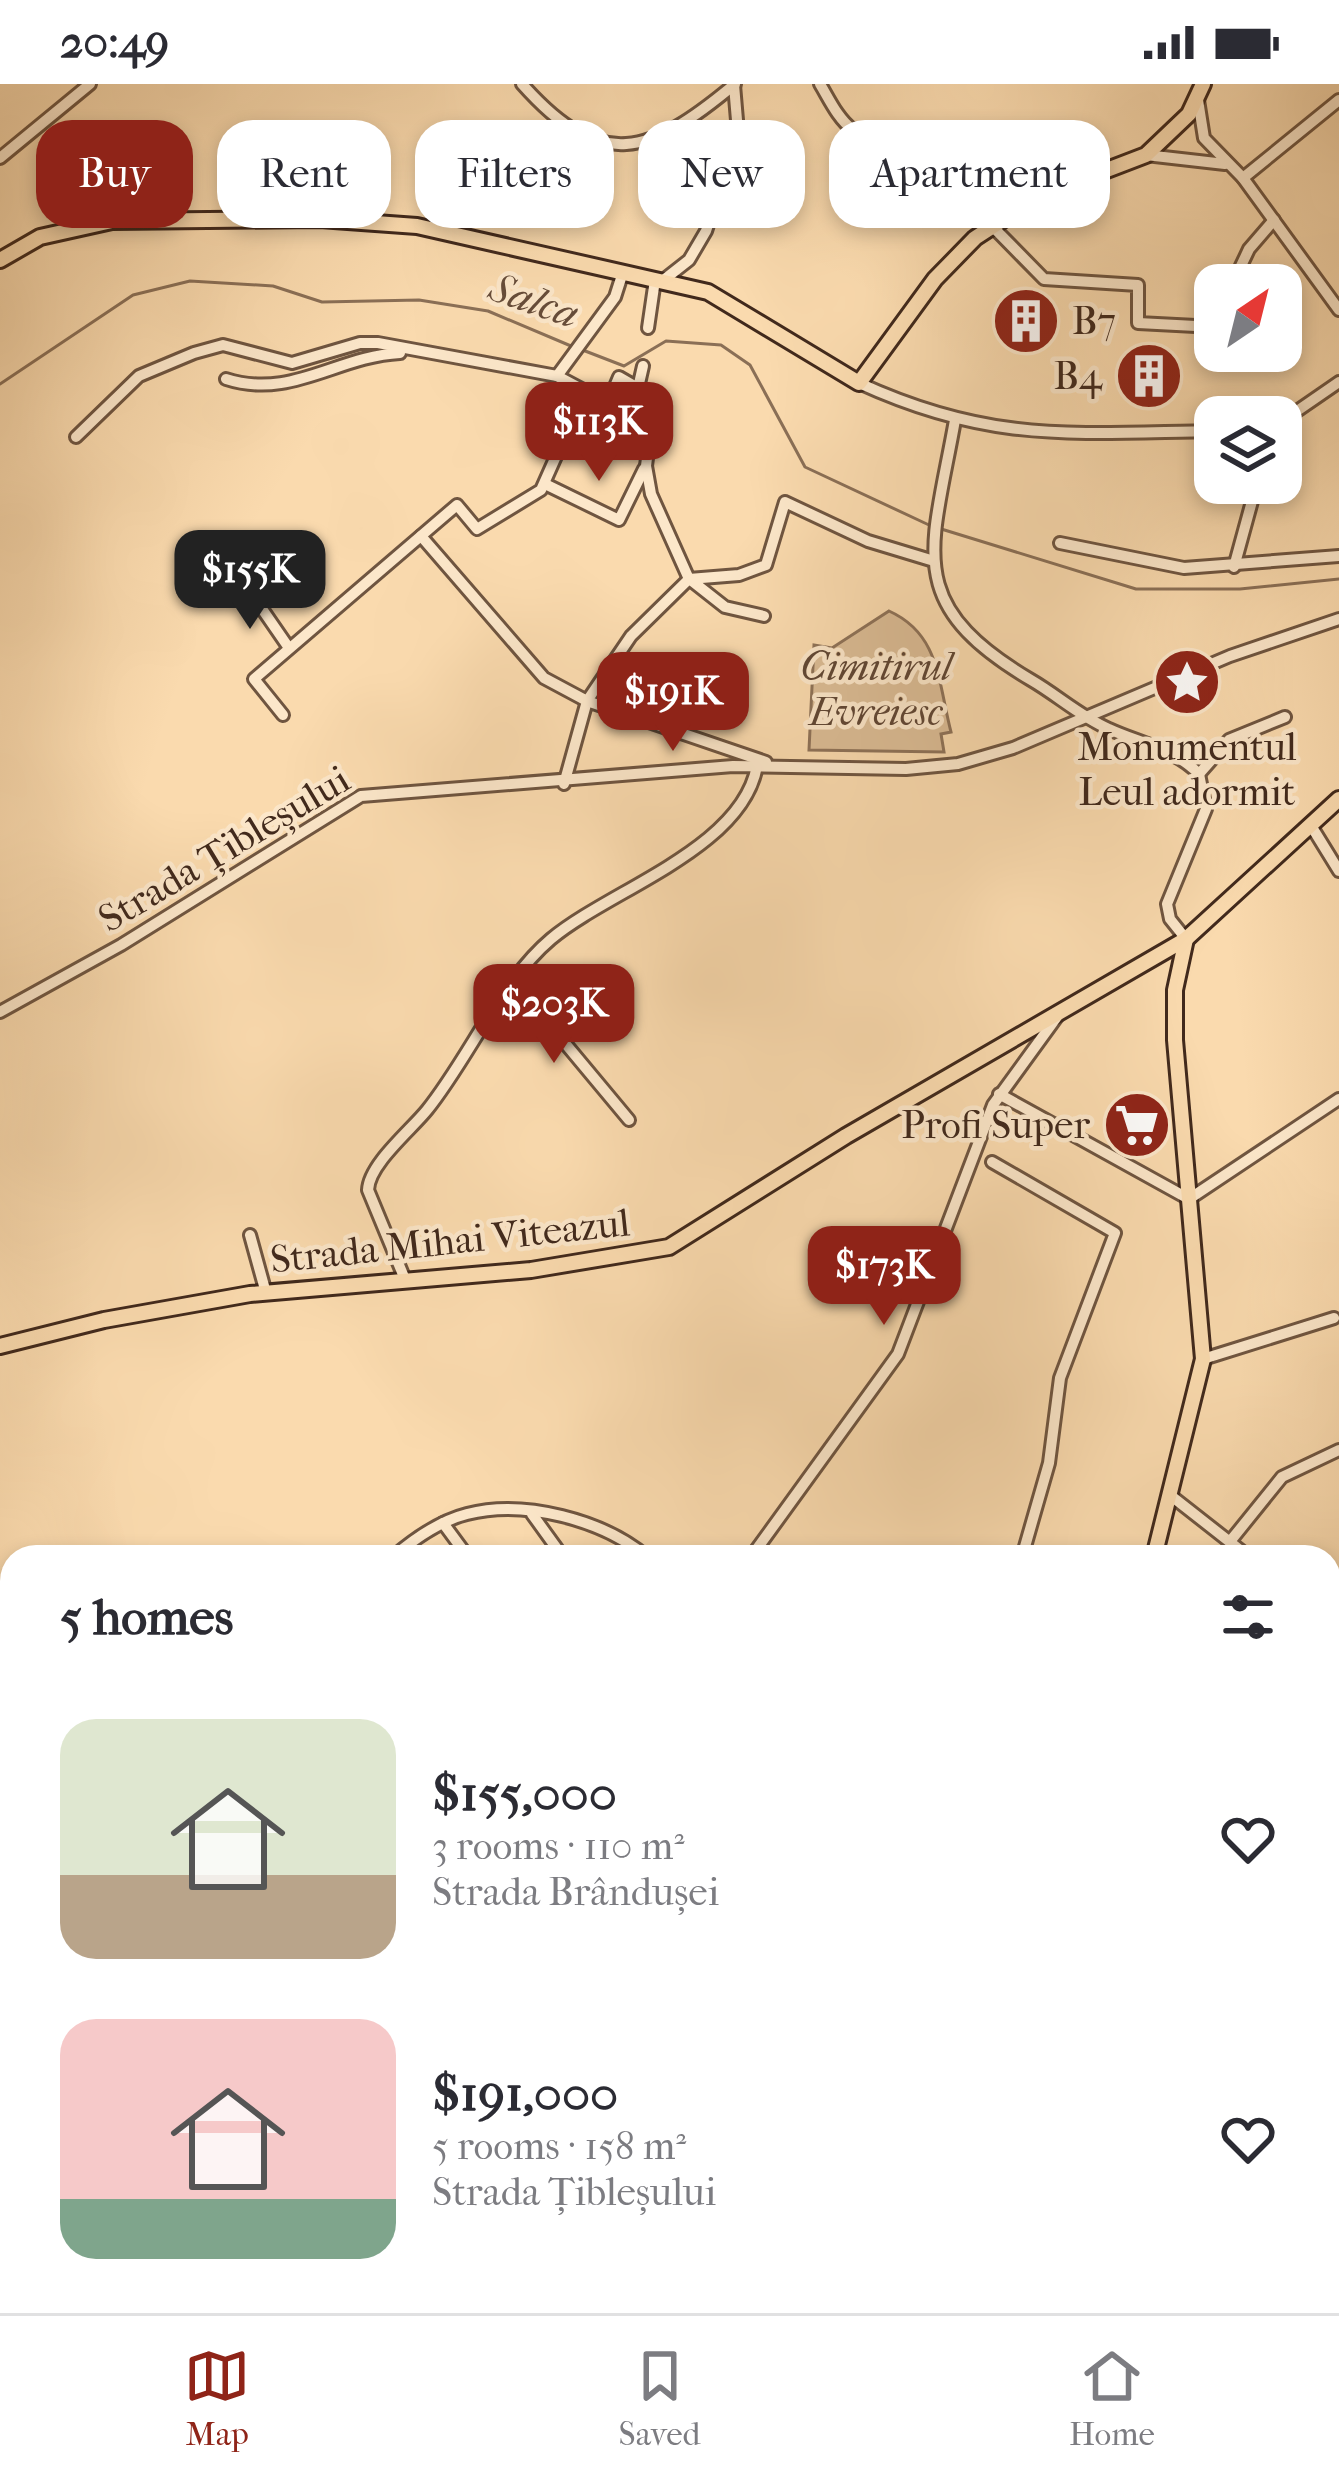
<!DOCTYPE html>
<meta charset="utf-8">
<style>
body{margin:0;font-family:"IM FELL French Canon",serif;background:#f2f2f3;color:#2b2b33;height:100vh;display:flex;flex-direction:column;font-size:45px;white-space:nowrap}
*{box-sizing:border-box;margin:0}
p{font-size:39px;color:#7c7c81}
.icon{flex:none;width:66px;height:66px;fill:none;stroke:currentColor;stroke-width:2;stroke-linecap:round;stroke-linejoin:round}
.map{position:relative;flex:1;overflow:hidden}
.sheet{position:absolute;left:0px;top:1461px;width:1341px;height:768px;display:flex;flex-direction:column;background:#fff;border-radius:36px 36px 0 0;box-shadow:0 6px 18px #0003}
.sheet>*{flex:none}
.hud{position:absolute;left:36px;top:36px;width:1269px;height:108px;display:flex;gap:24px}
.needle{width:78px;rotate:35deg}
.fabs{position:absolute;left:1194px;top:180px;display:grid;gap:24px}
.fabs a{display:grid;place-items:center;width:108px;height:108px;border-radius:24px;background:#fff;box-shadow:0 6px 18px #0003;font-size:60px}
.price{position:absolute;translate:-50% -102px;padding:0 27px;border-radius:24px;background:#8f2418;color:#fff;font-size:39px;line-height:78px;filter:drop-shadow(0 3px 6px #0008)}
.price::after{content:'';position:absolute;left:50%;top:72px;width:36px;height:27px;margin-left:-18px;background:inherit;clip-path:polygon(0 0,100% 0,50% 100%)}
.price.selected{background:#222;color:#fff}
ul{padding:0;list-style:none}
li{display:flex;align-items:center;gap:36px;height:300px;padding:0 60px}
li span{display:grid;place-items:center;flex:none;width:336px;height:240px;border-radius:36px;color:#555}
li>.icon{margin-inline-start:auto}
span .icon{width:144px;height:144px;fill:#fffc;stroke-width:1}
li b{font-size:51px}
h2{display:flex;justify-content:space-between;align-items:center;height:144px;padding:0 60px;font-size:51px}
.tag{padding:0 42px;border-radius:36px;background:#fff;box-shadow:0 6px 18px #0003;font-size:42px;line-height:108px}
.tag.selected{background:#8f2418;color:#fff}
.status{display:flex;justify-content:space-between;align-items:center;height:84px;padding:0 60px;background:#fff;direction:ltr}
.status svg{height:33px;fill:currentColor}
.tabs{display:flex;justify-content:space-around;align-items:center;height:168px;border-top:3px solid #e1e1e2;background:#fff;font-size:33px;color:#7c7c81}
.tabs a{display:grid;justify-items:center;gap:6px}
.tabs .selected{color:#8f2418}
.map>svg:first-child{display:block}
.green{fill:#dbbc95;stroke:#8e7258;stroke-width:3}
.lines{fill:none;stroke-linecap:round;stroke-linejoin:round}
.stream{stroke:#8a6f56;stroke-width:3}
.minor-casing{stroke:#6f5540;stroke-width:16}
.major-casing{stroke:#41291c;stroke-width:20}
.minor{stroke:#fce7ca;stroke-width:10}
.major{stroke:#fadaae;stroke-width:14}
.labels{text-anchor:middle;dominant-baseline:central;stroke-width:9;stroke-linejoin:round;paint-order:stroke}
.poi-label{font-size:39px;fill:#41291c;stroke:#fce7ca;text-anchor:end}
.park-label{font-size:39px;font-style:italic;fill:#604634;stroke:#fce7ca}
.street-label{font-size:39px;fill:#41291c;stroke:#fce7ca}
.water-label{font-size:42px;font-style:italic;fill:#664c39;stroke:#fce7ca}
</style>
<div class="status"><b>20:49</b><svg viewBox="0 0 49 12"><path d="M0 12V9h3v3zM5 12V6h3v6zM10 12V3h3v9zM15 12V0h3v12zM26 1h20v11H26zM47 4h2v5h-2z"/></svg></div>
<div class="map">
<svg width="1339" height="2229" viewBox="0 0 1339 2229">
<rect width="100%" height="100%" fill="#fadaae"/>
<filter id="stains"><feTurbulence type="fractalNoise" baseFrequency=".00167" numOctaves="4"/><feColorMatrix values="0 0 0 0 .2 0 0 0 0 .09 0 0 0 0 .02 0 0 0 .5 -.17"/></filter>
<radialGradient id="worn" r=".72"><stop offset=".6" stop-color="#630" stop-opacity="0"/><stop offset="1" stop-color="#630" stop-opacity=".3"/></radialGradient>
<path class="green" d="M889 527C940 550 938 598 951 648L941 650 944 668 809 666 814 561 832 564Z"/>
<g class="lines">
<g class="stream">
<polyline points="580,265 624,282 666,257 721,261 750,281 805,383 929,441"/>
<polyline points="0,300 133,211 190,197 273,202 322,218 419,216 488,227 571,262"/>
<polyline points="938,444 1136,505 1240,505 1339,495"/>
</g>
<g class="minor-casing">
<g id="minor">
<path d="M522 0C601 89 650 71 735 0"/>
<path d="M820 0C829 15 838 35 853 46 896 79 985 69 1039 112"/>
<polyline points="1198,16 1204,54 1243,94 1339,226"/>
<polyline points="1146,71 1225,80"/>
<polyline points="0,74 90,0"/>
<polyline points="1243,94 1339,16"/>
<polyline points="992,142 1044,195 1138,201 1138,239 1215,243"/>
<polyline points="661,198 689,176 706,147 738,48 734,1"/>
<polyline points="1232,201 1249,165 1274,136"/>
<polyline points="648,244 655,196"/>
<polyline points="557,292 615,213 623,188"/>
<path d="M226 295C291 316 337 272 400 269"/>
<path d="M859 299C992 360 1074 349 1215 347"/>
<polyline points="608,319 619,293 638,304 643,282"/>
<path d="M955 336C932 466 901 519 1031 596 1057 611 1081 633 1109 645 1139 659 1175 665 1199 690L1206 725 1167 820 1170 835 1186 855"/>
<polyline points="1281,338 1339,298"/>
<polyline points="76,353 139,292 194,269 223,261 292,279 360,259 378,259 557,292 651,342 646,382 651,410 689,495"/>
<polyline points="545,400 619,436 644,385"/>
<polyline points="421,452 544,594 587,617 631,552 689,495"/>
<polyline points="1060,459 1184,484 1339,472"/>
<polyline points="1234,483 1257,399"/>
<polyline points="689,495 739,491 766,481 785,418 868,457 934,477"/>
<polyline points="692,497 725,523 764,532"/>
<polyline points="249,506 289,564"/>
<polyline points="283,631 254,595 457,421 477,445 541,406 585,307"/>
<polyline points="1199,690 1229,656 1285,633"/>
<polyline points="564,700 587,617 766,678"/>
<polyline points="1310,740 1339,787"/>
<polyline points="514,898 629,1036"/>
<polyline points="0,928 121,861 361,712 733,682 906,685 958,680 1013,664 1230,572 1339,535"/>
<polyline points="999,1010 1189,1115 1339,1015"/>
<polyline points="992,1078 1115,1149 1060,1294 1049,1379 1022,1473"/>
<polyline points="250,1151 266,1209"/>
<path d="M404 1193 368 1106C369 1080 411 1046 427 1026 469 974 501 897 551 855 611 805 742 765 757 682"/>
<polyline points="1203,1275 1334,1234"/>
<polyline points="1170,1411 1249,1473"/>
<polyline points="532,1430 563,1473"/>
<polyline points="443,1439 468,1473"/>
<polyline points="1232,1455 1282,1393 1339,1366"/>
<path d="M393 1473C414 1455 439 1437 467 1430 524 1415 603 1436 647 1473"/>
<polyline points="751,1473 898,1270 993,1021 1059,930"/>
<polyline points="1329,1551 1339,1562"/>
<polyline points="1329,1634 1339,1621"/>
<polyline points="1329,2011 1339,2008"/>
<polyline points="1329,2059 1339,2059"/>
<polyline points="1329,2101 1339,2103"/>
<polyline points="0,2146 12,2156"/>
<polyline points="1329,2163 1339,2166"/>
<polyline points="1329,2214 1339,2216"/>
<polyline points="81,2217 95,2229"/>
<polyline points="1135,2217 1145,2229"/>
<polyline points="109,2229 119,2217"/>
<polyline points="545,2229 546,2217"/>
<polyline points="835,2229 839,2221 873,2229"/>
</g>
</g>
<g class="major-casing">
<g id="major">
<polyline points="0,176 40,153 112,137 320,135 417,142 708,208 859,299 935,195 975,154 1039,112 1146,71 1189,30 1203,0"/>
<polyline points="0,1262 104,1236 250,1210 531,1186 669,1163 846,1052 1186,855 1339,715"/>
<polyline points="1154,1473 1203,1275 1175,956 1175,906 1186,855"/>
<polyline points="964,2229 967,2217"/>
</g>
</g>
<use href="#minor" class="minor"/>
<use href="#major" class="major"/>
</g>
<defs>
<g id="building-disc" transform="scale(3.45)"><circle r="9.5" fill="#8f2418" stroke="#fce7ca"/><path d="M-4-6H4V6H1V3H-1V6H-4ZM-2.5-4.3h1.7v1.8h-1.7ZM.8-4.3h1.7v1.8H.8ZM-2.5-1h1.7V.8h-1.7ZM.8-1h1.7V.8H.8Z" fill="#fff"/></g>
<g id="sight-disc" transform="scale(3.45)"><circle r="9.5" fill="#8f2418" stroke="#fce7ca"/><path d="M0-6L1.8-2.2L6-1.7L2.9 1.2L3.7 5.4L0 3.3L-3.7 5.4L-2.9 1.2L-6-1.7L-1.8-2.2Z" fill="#fff"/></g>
<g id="supermarket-disc" transform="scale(3.45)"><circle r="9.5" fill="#8f2418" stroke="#fce7ca"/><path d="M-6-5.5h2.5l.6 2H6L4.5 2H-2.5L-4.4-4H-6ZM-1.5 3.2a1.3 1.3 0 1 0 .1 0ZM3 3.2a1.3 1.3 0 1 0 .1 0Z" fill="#fff"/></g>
</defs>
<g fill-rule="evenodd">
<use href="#building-disc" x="1026" y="237"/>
<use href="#building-disc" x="1149" y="292"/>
<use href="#sight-disc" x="1187" y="598"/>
<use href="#supermarket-disc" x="1137" y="1041"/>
</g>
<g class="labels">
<g class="poi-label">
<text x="1072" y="237" text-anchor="start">B7</text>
<text x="1102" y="292">B4</text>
<text x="1187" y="663" text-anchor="middle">Monumentul<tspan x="1187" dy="45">Leul adormit</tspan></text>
<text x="1090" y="1041">Profi Super</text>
</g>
<g class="park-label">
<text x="876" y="583">Cimitirul<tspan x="876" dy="45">Evreiesc</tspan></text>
</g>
<g class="street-label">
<text transform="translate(224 765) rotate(-31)">Strada Țibleșului</text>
<text transform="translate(450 1157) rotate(-6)">Strada Mihai Viteazul</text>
</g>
<g class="water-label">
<text transform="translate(534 217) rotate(19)">Salca</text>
</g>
</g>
<rect width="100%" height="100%" filter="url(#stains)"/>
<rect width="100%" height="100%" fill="url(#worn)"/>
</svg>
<div class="fabs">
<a><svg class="needle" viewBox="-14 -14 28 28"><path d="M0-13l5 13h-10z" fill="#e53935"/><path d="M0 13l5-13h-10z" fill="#7c7c81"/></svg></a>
<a><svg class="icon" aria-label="layers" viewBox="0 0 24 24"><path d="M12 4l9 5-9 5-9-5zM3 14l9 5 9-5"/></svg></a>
</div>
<b class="price" style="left:599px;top:400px">$113K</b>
<b class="price selected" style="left:250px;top:548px">$155K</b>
<b class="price" style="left:673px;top:670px">$191K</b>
<b class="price" style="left:554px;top:982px">$203K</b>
<b class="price" style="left:884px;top:1244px">$173K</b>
<div class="hud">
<a class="tag selected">Buy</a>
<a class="tag">Rent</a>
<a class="tag">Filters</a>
<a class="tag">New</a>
<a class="tag">Apartment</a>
</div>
<section class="sheet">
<h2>5 homes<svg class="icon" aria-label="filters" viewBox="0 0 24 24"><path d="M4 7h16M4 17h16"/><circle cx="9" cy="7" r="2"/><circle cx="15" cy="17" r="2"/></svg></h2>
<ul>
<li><span style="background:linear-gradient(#dfe7d0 65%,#b9a48a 0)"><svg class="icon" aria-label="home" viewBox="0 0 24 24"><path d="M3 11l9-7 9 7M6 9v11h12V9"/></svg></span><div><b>$155,000</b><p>3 rooms · 110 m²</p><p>Strada Brândușei</p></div><svg class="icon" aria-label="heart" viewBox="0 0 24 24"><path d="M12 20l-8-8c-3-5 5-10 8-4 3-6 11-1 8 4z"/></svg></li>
<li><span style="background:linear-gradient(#f6c9c9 75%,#7fa58c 0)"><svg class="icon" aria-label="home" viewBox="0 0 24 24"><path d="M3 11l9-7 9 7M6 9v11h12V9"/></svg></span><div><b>$191,000</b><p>5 rooms · 158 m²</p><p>Strada Țibleșului</p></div><svg class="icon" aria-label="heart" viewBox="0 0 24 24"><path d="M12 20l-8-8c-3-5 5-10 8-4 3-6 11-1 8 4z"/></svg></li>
</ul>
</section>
</div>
<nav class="tabs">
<a class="selected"><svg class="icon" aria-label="map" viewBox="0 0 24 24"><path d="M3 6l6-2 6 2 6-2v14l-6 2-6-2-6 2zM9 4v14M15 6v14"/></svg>Map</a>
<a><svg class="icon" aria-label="saved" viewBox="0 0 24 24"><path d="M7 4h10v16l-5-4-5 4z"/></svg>Saved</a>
<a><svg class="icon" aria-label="home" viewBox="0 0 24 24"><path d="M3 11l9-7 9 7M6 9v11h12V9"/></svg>Home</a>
</nav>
